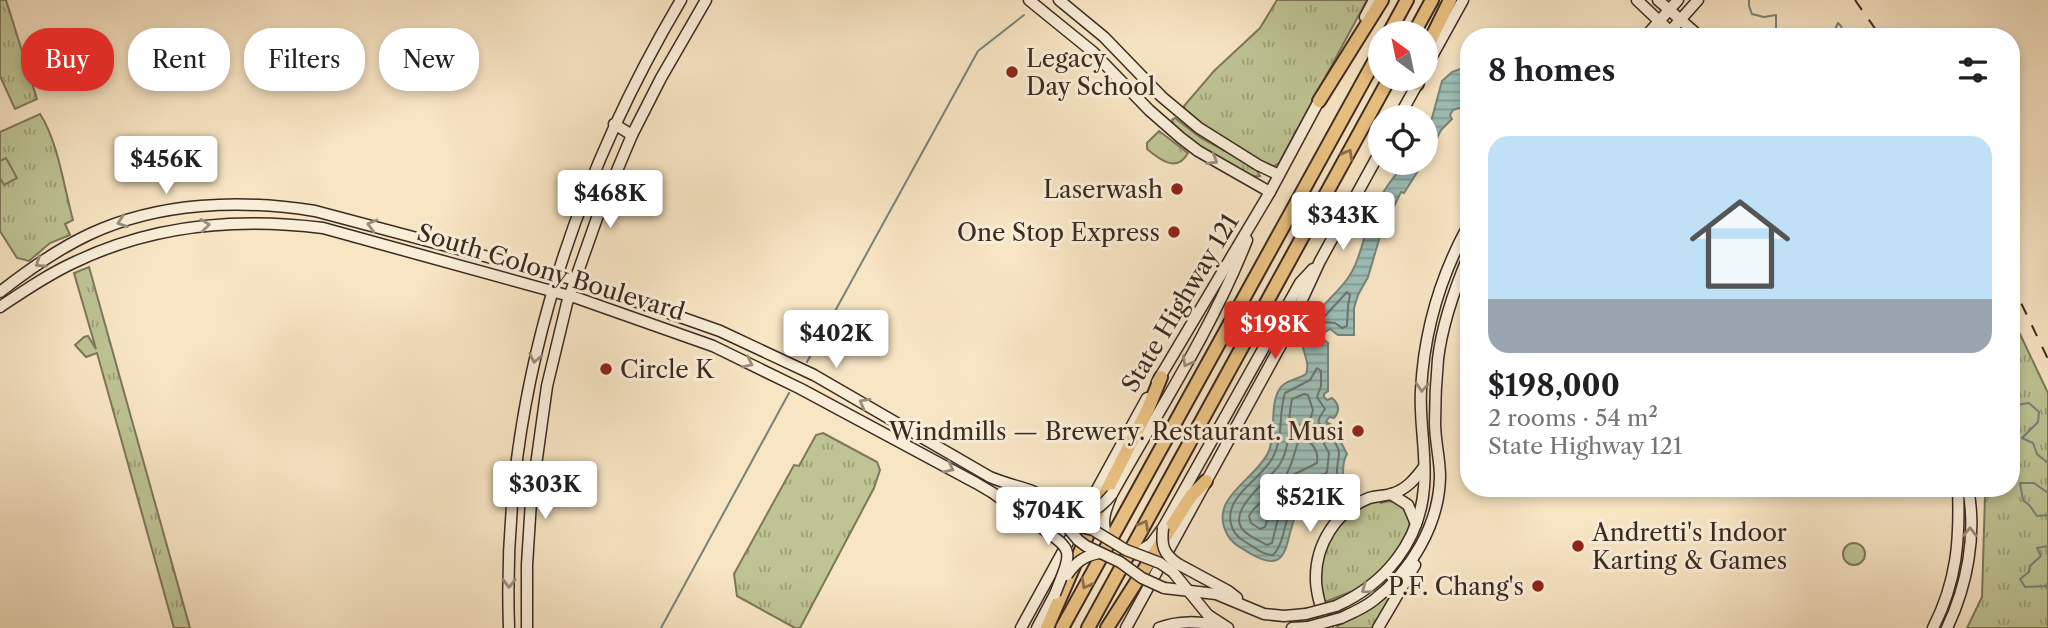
<!DOCTYPE html>
<meta charset="utf-8">
<style>
body{margin:0;font-family:"Libre Caslon Text",serif;background:#f6f6f6;color:#202124;height:100vh;display:flex;flex-direction:column;font-size:26px;white-space:nowrap}
*{box-sizing:border-box;margin:0}
p{font-size:23px;color:#757577}
.icon{flex:none;width:38px;height:38px;fill:none;stroke:currentColor;stroke-width:2;stroke-linecap:round;stroke-linejoin:round}
.map{position:relative;flex:1;overflow:hidden}
.drawer{position:absolute;left:1460px;top:28px;width:560px;height:469px;display:flex;flex-direction:column;background:#fff;border-radius:28px;box-shadow:0 4px 10px #0003}
.drawer>*{flex:none}
.top-card{position:absolute;left:21px;top:28px;width:665px;height:63px;display:flex;gap:14px}
.needle{width:46px;rotate:327deg}
.tools{position:absolute;left:1368px;top:21px;display:grid;gap:14px}
.tools a{display:grid;place-items:center;width:70px;height:70px;border-radius:50%;background:#fff;box-shadow:0 4px 10px #0003;font-size:35px}
.price{position:absolute;translate:-50% -60px;padding:0 16px;border-radius:7px;background:#fff;color:#222;font-size:23px;line-height:46px;filter:drop-shadow(0 2px 4px #0008)}
.price::after{content:'';position:absolute;left:50%;top:42px;width:21px;height:16px;margin-left:-10px;background:inherit;clip-path:polygon(0 0,100% 0,50% 100%)}
.price.on{background:#d93025;color:#fff}
ul{padding:0;list-style:none}
li{display:grid;align-content:center;gap:14px;height:371px;padding:0 28px}
li+li{border-top:2px solid #e0e0e0}
li span{display:grid;place-items:center;height:217px;border-radius:21px;color:#555}
li>.icon{margin-inline-start:auto}
span .icon{width:126px;height:126px;fill:#fffc;stroke-width:1}
li b{font-size:30px}
h2{display:flex;justify-content:space-between;align-items:center;height:84px;padding:0 28px;font-size:30px}
.chip{padding:0 24px;border-radius:28px;background:#fff;box-shadow:0 4px 10px #0003;font-size:24px;line-height:63px}
.chip.on{background:#d93025;color:#fff}
.map>svg:first-child{display:block}
.grass{fill:url(#grass-tufts);stroke:#7d775b;stroke-width:2}
.pitch{fill:#bec494;stroke:#7d775b;stroke-width:2}
.water{fill:url(#water-rules);stroke:#76837b;stroke-width:2}
.lines{fill:none;stroke-linecap:round;stroke-linejoin:round}
.shore{stroke:#6c746c;stroke-width:2}
.stream{stroke:#76837b;stroke-width:2}
.secondary-casing{stroke:#3c2a22;stroke-width:13}
.highway-casing{stroke:#3c2a22;stroke-width:16}
.secondary{stroke:#faeed9;stroke-width:10}
.highway{stroke:#ecc282;stroke-width:12}
.rail{stroke:#3c2a22;stroke-width:2;stroke-dasharray:12 12;stroke-linecap:butt}
.secondary-bridge-casing{stroke:#3c2a22;stroke-width:13;stroke-linecap:butt}
.secondary-bridge{stroke:#faeed9;stroke-width:10}
.oneway{stroke:#8b6e4d}
.oneway2{stroke:#9b8c7e}
.poi-dot{fill:#8f2418;stroke:#faeed9;stroke-width:2.5}
.labels{text-anchor:middle;dominant-baseline:central;stroke-width:6;stroke-linejoin:round;paint-order:stroke}
.poi-label{font-size:24px;fill:#3c2a22;stroke:#faeed9;text-anchor:end}
.street-label{font-size:24px;fill:#3c2a22;stroke:#faeed9}
</style>
<div class="map">
<svg width="2048" height="628" viewBox="0 0 2048 628">
<defs>
<pattern id="grass-tufts" width="24" height="20" patternUnits="userSpaceOnUse" patternTransform="scale(1.75)"><rect width="24" height="20" fill="#bec494"/><path d="M3 7l-1-3M5 7V3M7 7l1-3M15 17l-1-3M17 17v-4M19 17l1-3" fill="none" stroke="#9c9f78"/></pattern>
<pattern id="water-rules" width="6" height="5" patternUnits="userSpaceOnUse" patternTransform="scale(1.75)"><rect width="6" height="5" fill="#9dbfb6"/><path d="M0 2.5h6" fill="none" stroke="#819b94"/></pattern>
</defs>
<rect width="100%" height="100%" fill="#f8e5c4"/>
<filter id="stains"><feTurbulence type="fractalNoise" baseFrequency=".00286" numOctaves="4"/><feColorMatrix values="0 0 0 0 .2 0 0 0 0 .09 0 0 0 0 .02 0 0 0 .5 -.17"/></filter>
<radialGradient id="worn" r=".72"><stop offset=".6" stop-color="#630" stop-opacity="0"/><stop offset="1" stop-color="#630" stop-opacity=".3"/></radialGradient>
<g class="grass">
<polygon points="0,0 6,0 37,99 15,109 0,76"/>
<polygon points="1277,0 1367,0 1279,163 1272,167 1231,146 1185,112 1184,106 1214,71 1260,28"/>
<path d="M40 114C58 141 64 188 73 220L65 224 70 235 50 243 29 261 17 258 0 231V132Z"/>
<path d="M1175 118 1201 138 1255 167 1260 176C1241 179 1190 139 1174 126L1172 120Z"/>
<path d="M1159 131 1188 153C1177 173 1160 160 1147 149V143Z"/>
<polygon points="89,267 190,628 174,628 97,353 86,357 75,345 84,337 88,336 96,349 74,273"/>
<polygon points="2011,315 2048,393 2048,628 1967,628 1982,597 1985,496 1983,488 2011,488"/>
<polygon points="823,433 877,462 880,470 874,488 800,628 795,628 737,596 734,574 794,465 799,466 816,435"/>
<path d="M1380 500 1381 503C1391 500 1400 501 1406 510 1423 539 1373 580 1352 594L1350 592 1325 602C1309 555 1335 515 1380 500Z"/>
<circle cx="1854" cy="554" r="11"/>
<polygon points="1392,590 1396,593 1375,628 1336,628 1341,623 1375,605"/>
</g>
<polygon class="pitch" points="6,158 17,178 4,185 0,178 0,161"/>
<g class="water">
<polygon points="1468,66 1468,123 1464,120 1466,114 1465,111 1459,108 1453,110 1450,115 1452,119 1441,130 1431,150 1429,148 1426,152 1426,131 1432,118 1442,81 1452,72"/>
<path d="M1405 163H1423L1404 193 1401 192 1381 233 1368 277 1358 295 1354 308V335H1338L1330 329 1325 332 1323 339 1328 343V391L1324 394V397L1327 400 1332 398C1339 404 1340 411 1334 418L1329 417 1326 422 1332 425 1347 454C1338 470 1350 475 1334 490 1267 490 1310 588 1251 554 1242 548 1232 544 1227 534 1208 498 1255 480 1268 453 1277 434 1269 407 1279 390 1284 380 1297 380 1306 374 1311 359 1300 352 1303 338 1309 314 1335 297 1348 278 1361 259 1364 233 1373 212 1380 194 1393 178 1405 163Z"/>
</g>
<g class="lines">
<g class="shore">
<polygon points="1347,292 1350,295 1348,306 1347,326 1342,328 1335,323 1324,322 1324,317"/>
<path d="M1317 368 1321 371V386L1317 397 1325 409C1315 423 1317 422 1328 432 1331 435 1339 448 1339 453 1339 459 1336 467 1337 476L1332 483C1297 485 1290 505 1283 535 1281 543 1279 549 1273 555 1262 555 1253 546 1244 541 1237 537 1233 532 1231 524 1224 496 1262 479 1273 457 1284 437 1278 414 1285 393L1310 380Z"/>
<path d="M1304 394 1308 395 1313 410 1310 420 1311 428 1322 440 1329 453 1327 472 1325 474C1285 479 1280 510 1272 543L1267 545C1260 541 1250 537 1244 531 1224 511 1270 480 1280 464 1292 444 1287 420 1292 399Z"/>
<path d="M1301 436C1312 442 1319 451 1317 463L1289 477 1287 473C1294 461 1295 446 1301 436Z"/>
<polygon points="1272,491 1275,496 1265,527 1260,529 1251,523 1249,516 1253,510"/>
</g>
<g class="stream">
<polyline points="1749,0 1749,6 1752,14 1764,17 1776,15 1776,29 1781,37"/>
<polyline points="1831,37 1838,23 1841,26 1845,37"/>
<polyline points="2011,333 2011,335"/>
<polyline points="807,362 978,51 1024,15"/>
<polyline points="2011,406 2029,403 2039,412 2038,422 2022,438 2033,443 2037,454 2048,463"/>
<polyline points="2048,493 2034,483 2020,483 2023,500 2030,506 2037,516 2048,515"/>
<polyline points="2048,546 2037,548 2041,556 2030,566 2029,572 2020,579 2025,587 2046,586 2048,589"/>
<polyline points="661,628 789,393"/>
</g>
<g class="secondary-casing">
<g id="secondary">
<polyline points="1029,0 1093,52 1149,110 1181,138 1198,151 1270,192"/>
<polyline points="1059,0 1104,37 1162,97 1199,128 1258,165 1279,175"/>
<polyline points="1637,0 1676,37"/>
<polyline points="1658,0 1700,37"/>
<polyline points="1365,17 1374,0"/>
<polyline points="1645,37 1678,0"/>
<polyline points="1665,37 1698,0"/>
<polyline points="1426,67 1463,0"/>
<polyline points="1399,117 1420,79"/>
<polyline points="614,124 632,135"/>
<path d="M0 292C28 270 58 249 90 234 159 202 241 199 315 211L575 280 720 331 814 375 990 477C1004 483 1018 486 1032 491 1045 496 1056 512 1064 523"/>
<path d="M0 307C24 291 47 275 73 263 153 224 237 217 323 228L577 298 713 346 801 389 976 483 993 493 1031 521 1064 523"/>
<polyline points="1157,382 1270,192 1322,95"/>
<polyline points="1391,494 1408,505 1416,524"/>
<path d="M1107 539C1101 519 1105 512 1112 494 1159 410 1212 329 1247 240"/>
<polyline points="1135,554 1151,544 1163,528 1300,283 1313,269"/>
<polyline points="1178,564 1228,591 1237,598"/>
<polyline points="1173,572 1208,615 1228,628"/>
<polyline points="1164,588 1216,594 1264,614 1284,616 1306,614"/>
<path d="M1336 606C1385 584 1420 542 1424 487 1427 455 1419 422 1421 390 1424 333 1440 277 1468 226"/>
<path d="M1341 618C1352 613 1364 608 1374 600 1411 571 1439 525 1440 477 1440 459 1435 441 1435 423 1435 402 1436 380 1438 359 1442 325 1455 288 1468 257"/>
<path d="M509 628C501 404 568 191 681 0"/>
<polyline points="527,628 527,565 531,501 547,386 567,303 597,218 632,135 661,78 706,0"/>
<polyline points="1021,628 1147,398"/>
<polyline points="1037,628 1055,594"/>
<polyline points="1126,628 1282,343 1320,261 1381,150"/>
<path d="M1159 628C1179 620 1198 622 1220 625"/>
<polyline points="1292,628 1308,627"/>
<path d="M1327 628C1323 613 1316 596 1316 580 1315 545 1336 511 1369 498 1376 496 1384 496 1391 494 1406 490 1415 479 1424 467"/>
<polyline points="1378,628 1415,565"/>
<path d="M1933 628C1957 581 1960 540 1958 488"/>
<path d="M1947 628C1967 586 1977 535 1968 488"/>
</g>
</g>
<g class="highway-casing">
<g id="highway">
<polyline points="1389,33 1407,0"/>
<polyline points="1414,33 1432,0"/>
<polyline points="1426,49 1450,0"/>
<polyline points="1417,84 1418,79"/>
<polyline points="1319,101 1382,0"/>
<polyline points="1047,628 1109,486 1148,409 1161,377"/>
<polyline points="1062,628 1381,49"/>
<polyline points="1088,628 1389,79"/>
<polyline points="1107,628 1191,496 1206,481"/>
</g>
</g>
<use href="#secondary" class="secondary"/>
<use href="#highway" class="highway"/>
<g class="rail">
<polyline points="1855,0 1881,37"/>
<polyline points="2011,282 2048,359"/>
</g>
<g class="secondary-bridge-casing">
<g id="secondary-bridge">
<path d="M1039 495C1073 503 1083 530 1112 494"/>
<path d="M1034 522C1074 552 1074 546 1055 594"/>
<polyline points="1064,523 1078,540 1086,546 1120,562 1142,578 1164,588"/>
<polyline points="1064,523 1093,530 1126,550 1160,563 1173,572"/>
<path d="M1163 528C1161 545 1163 554 1178 564"/>
<path d="M1067 575C1076 562 1084 556 1099 553"/>
<polyline points="1306,614 1336,606"/>
<polyline points="1308,627 1341,618"/>
</g>
</g>
<use href="#secondary-bridge" class="secondary-bridge"/>
</g>
<defs><path id="oneway-chevron" d="M-2-3.5L2.5 0L-2 3.5" fill="none" stroke-width="1.6" stroke-linecap="round" stroke-linejoin="round" transform="scale(1.75)"/></defs>
<g class="oneway">
<use href="#oneway-chevron" transform="translate(1348 154) rotate(-61)"/>
<use href="#oneway-chevron" transform="translate(1144 525) rotate(-61)"/>
<use href="#oneway-chevron" transform="translate(1086 584) rotate(119)"/>
</g>
<g class="oneway2">
<use href="#oneway-chevron" transform="translate(1213 160) rotate(31)"/>
<use href="#oneway-chevron" transform="translate(122 222) rotate(161)"/>
<use href="#oneway-chevron" transform="translate(205 225) rotate(-7)"/>
<use href="#oneway-chevron" transform="translate(372 225) rotate(-165)"/>
<use href="#oneway-chevron" transform="translate(40 263) rotate(146)"/>
<use href="#oneway-chevron" transform="translate(535 358) rotate(101)"/>
<use href="#oneway-chevron" transform="translate(1187 362) rotate(119)"/>
<use href="#oneway-chevron" transform="translate(748 363) rotate(26)"/>
<use href="#oneway-chevron" transform="translate(1422 387) rotate(94)"/>
<use href="#oneway-chevron" transform="translate(864 403) rotate(-151)"/>
<use href="#oneway-chevron" transform="translate(949 468) rotate(27)"/>
<use href="#oneway-chevron" transform="translate(1970 532) rotate(-89)"/>
<use href="#oneway-chevron" transform="translate(509 583) rotate(91)"/>
<use href="#oneway-chevron" transform="translate(1366 589) rotate(144)"/>
</g>
<g class="poi-dot">
<circle cx="1012" cy="72" r="7"/>
<circle cx="1177" cy="189" r="7"/>
<circle cx="1174" cy="232" r="7"/>
<circle cx="606" cy="369" r="7"/>
<circle cx="1358" cy="431" r="7"/>
<circle cx="1578" cy="546" r="7"/>
<circle cx="1538" cy="586" r="7"/>
</g>
<g class="labels">
<g class="poi-label">
<text x="1026" y="58" text-anchor="start">Legacy<tspan x="1026" dy="28">Day School</tspan></text>
<text x="1163" y="189">Laserwash</text>
<text x="1160" y="232">One Stop Express</text>
<text x="620" y="369" text-anchor="start">Circle K</text>
<text x="1344" y="431">Windmills — Brewery. Restaurant. Musi</text>
<text x="1592" y="532" text-anchor="start">Andretti's Indoor<tspan x="1592" dy="28">Karting &amp; Games</tspan></text>
<text x="1524" y="586">P.F. Chang's</text>
</g>
<g class="street-label">
<text transform="translate(551 272) rotate(17)">South Colony Boulevard</text>
<text transform="translate(1180 303) rotate(-59)">State Highway 121</text>
</g>
</g>
<rect width="100%" height="100%" filter="url(#stains)"/>
<rect width="100%" height="100%" fill="url(#worn)"/>
</svg>
<div class="tools">
<a><svg class="needle" viewBox="-14 -14 28 28"><path d="M0-13l5 13h-10z" fill="#e53935"/><path d="M0 13l5-13h-10z" fill="#757577"/></svg></a>
<a><svg class="icon" aria-label="locate" viewBox="0 0 24 24"><circle cx="12" cy="12" r="6"/><path d="M12 2v4M12 18v4M2 12h4M18 12h4"/></svg></a>
</div>
<b class="price" style="left:166px;top:196px">$456K</b>
<b class="price" style="left:610px;top:230px">$468K</b>
<b class="price" style="left:1343px;top:252px">$343K</b>
<b class="price on" style="left:1275px;top:361px">$198K</b>
<b class="price" style="left:836px;top:370px">$402K</b>
<b class="price" style="left:545px;top:521px">$303K</b>
<b class="price" style="left:1310px;top:534px">$521K</b>
<b class="price" style="left:1048px;top:547px">$704K</b>
<div class="top-card">
<a class="chip on">Buy</a>
<a class="chip">Rent</a>
<a class="chip">Filters</a>
<a class="chip">New</a>
</div>
<section class="drawer">
<h2>8 homes<svg class="icon" aria-label="filters" viewBox="0 0 24 24"><path d="M4 7h16M4 17h16"/><circle cx="9" cy="7" r="2"/><circle cx="15" cy="17" r="2"/></svg></h2>
<ul>
<li><span style="background:linear-gradient(#bfe0f5 75%,#9aa5b1 0)"><svg class="icon" aria-label="home" viewBox="0 0 24 24"><path d="M3 11l9-7 9 7M6 9v11h12V9"/></svg></span><div><b>$198,000</b><p>2 rooms · 54 m²</p><p>State Highway 121</p></div></li>
</ul>
</section>
</div>
